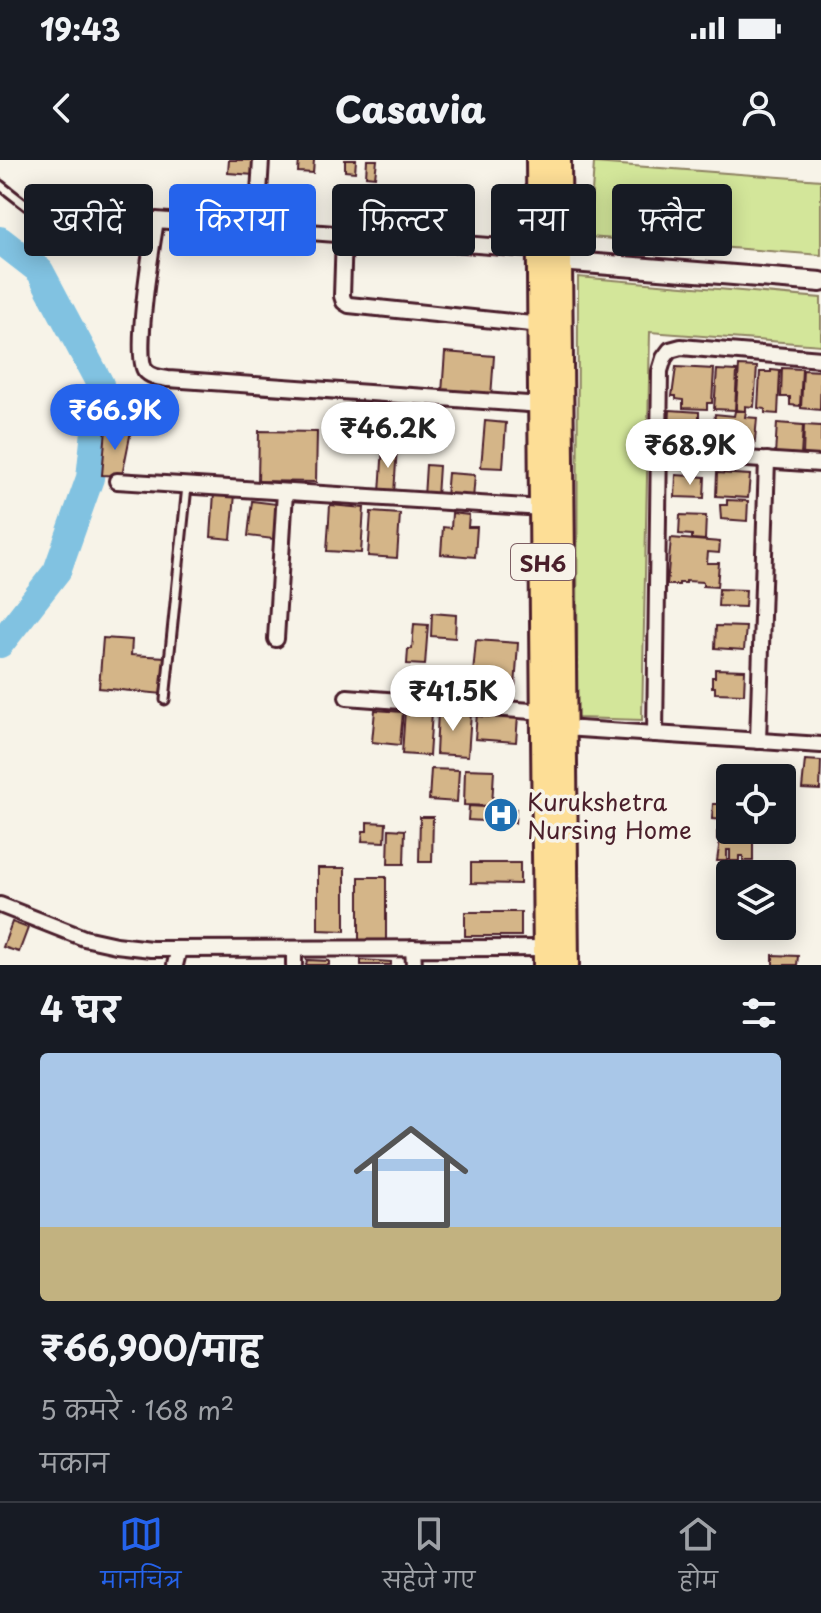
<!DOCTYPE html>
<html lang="hi">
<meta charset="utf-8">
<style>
body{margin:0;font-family:"Playpen Sans","Playpen Sans Deva",sans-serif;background:#20242c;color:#f1f3f6;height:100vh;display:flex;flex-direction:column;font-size:30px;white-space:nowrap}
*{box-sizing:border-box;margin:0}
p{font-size:26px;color:#9ea1a6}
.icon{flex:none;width:44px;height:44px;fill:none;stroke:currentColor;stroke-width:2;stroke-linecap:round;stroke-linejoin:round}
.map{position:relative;height:805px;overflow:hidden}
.drawer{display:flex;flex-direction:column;background:#171b24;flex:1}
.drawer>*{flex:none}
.guide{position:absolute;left:24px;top:24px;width:774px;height:72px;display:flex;gap:16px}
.controls{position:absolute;left:716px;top:604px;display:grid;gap:16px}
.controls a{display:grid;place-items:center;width:80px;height:80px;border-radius:8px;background:#171b24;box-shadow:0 4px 20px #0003;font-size:40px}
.price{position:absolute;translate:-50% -68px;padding:0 18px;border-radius:28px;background:#fff;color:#222;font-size:26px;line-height:52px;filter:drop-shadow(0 2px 4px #0008)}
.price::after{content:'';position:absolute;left:50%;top:48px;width:24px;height:18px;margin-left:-12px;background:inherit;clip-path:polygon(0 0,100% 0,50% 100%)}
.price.active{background:#2563eb;color:#fff}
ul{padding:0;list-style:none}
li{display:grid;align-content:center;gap:16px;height:424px;padding:0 40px}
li+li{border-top:2px solid #363941}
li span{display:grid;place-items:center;height:248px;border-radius:8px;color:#555}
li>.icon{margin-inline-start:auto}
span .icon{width:144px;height:144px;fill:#fffc;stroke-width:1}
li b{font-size:34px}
h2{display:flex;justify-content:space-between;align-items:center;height:96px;padding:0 40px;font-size:34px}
.tag{padding:0 28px;border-radius:8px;background:#171b24;box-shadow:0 4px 20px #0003;font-size:28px;line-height:72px}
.tag.active{background:#2563eb;color:#fff}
.status{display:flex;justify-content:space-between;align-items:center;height:56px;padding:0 40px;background:#171b24;direction:ltr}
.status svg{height:22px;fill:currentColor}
header{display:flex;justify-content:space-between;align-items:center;height:104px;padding:0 40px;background:#171b24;font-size:36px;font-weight:800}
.tabs{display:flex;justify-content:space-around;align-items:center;height:112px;border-top:2px solid #363941;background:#171b24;font-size:22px;color:#9ea1a6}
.tabs a{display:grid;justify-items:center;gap:4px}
.tabs .active{color:#2563eb}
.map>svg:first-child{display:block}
.green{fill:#d3e69a;stroke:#8e8262;stroke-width:2}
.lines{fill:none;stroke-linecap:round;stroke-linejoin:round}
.river{stroke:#81c2e1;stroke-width:28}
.building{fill:#d4b588;stroke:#4a1f2b;stroke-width:2}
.service-casing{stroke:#4a1f2b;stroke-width:13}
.minor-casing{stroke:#4a1f2b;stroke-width:20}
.tertiary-casing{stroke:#4a1f2b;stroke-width:24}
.primary-casing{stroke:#4a1f2b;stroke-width:30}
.service{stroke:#f7f3e8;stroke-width:7}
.minor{stroke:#f7f3e8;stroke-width:14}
.tertiary{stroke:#f7f3e8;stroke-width:18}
.primary{stroke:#fdde96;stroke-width:24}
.labels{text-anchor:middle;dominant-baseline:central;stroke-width:7;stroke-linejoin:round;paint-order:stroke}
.shield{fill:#f7f3e8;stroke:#7e5f64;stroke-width:2}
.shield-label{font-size:22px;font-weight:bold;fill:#4a1f2b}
.poi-label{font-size:24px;fill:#4a1f2b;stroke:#f7f3e8;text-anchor:start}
</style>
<div class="status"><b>19:43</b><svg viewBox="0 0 49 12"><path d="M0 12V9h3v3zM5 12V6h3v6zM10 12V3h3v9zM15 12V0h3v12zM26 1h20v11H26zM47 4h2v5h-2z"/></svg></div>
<header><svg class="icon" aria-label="back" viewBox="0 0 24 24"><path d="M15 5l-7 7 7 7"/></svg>Casavia<svg class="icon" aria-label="person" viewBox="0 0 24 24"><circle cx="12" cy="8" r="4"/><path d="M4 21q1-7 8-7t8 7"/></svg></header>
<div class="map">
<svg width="821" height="805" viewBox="0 0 821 805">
<rect width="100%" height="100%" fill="#f7f3e8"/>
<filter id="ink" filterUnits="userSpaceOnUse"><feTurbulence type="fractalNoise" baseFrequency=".0125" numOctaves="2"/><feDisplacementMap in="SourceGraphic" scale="16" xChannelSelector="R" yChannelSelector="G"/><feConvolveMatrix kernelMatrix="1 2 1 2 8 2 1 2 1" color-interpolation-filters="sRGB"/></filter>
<g filter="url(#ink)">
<g class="green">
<polygon points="594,3 821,20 821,95 589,77"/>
<polygon points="578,117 821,138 821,185 650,172 642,560 577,558"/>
</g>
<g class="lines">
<polyline class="river" points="0,80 40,111 100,224 90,318 57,411 0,484"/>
</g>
<g class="building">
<polygon points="229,0 255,0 254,15 228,13"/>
<polygon points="299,0 314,0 313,13 298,12"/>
<polygon points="345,0 356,0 355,12 345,11"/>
<polygon points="367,0 377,0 375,17 366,16"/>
<polygon points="445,192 494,196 491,237 442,233"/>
<polygon points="739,206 757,207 754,247 745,246 745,251 736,250"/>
<polygon points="676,207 714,209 712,243 707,243 707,249 683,248 683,240 676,239 676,236 672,236"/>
<polygon points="782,208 802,209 800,246 790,245 790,237 781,237"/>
<polygon points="717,210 737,211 735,250 714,249"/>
<polygon points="771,210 780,211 778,254 765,253 765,249 758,248 760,212 771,212"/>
<polygon points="803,210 821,211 820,250 801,248"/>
<polygon points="351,244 441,249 439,283 349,278"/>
<polygon points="670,250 699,252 699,289 668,287"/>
<polygon points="735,251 746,251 745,257 757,258 754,291 712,288 715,254 734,256"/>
<polygon points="485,261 506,263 503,308 481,307"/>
<polygon points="777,263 803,265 801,296 775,295"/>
<polygon points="804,265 821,266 821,297 803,296"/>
<polygon points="106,269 131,271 122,316 102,315"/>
<polygon points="259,271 317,272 316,322 258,321"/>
<polygon points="383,285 397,286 394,334 380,333"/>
<polygon points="426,305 439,306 437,337 424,337"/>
<polygon points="448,313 475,315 473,339 446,337"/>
<polygon points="717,313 750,315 748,338 716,336"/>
<polygon points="676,315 705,317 704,338 675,337"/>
<polygon points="214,333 235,334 231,379 211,377"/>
<polygon points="727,340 748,341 747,361 721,359 720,345 727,345"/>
<polygon points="252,341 277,344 273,379 248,376"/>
<polygon points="330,345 364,348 361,393 327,391"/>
<polygon points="371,352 400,354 397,398 368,396"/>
<polygon points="452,353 469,355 468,367 477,367 475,397 441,394 443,367 451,368"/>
<polygon points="680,355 706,356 705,380 692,379 692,375 679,374"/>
<polygon points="671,378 720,382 719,393 708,392 707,403 719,403 717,427 703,426 703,422 686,421 686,423 679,423 679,425 667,425"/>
<polygon points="719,429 746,430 745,447 718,446"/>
<polygon points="432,453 456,455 455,478 431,476"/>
<polygon points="414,464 428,465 425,505 407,504 408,489 412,489"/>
<polygon points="716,466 746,467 744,490 715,488"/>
<polygon points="103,478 132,480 131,495 166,497 163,534 99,528"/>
<polygon points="476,480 518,483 515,528 472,525"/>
<polygon points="715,509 745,510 744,534 715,533 715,527 712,527 712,517 715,517"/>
<polygon points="465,529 514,532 513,546 465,543"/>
<polygon points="375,550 403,552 400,585 372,582"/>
<polygon points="405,550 432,552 429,596 402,594"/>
<polygon points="438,551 471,553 468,596 436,594"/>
<polygon points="477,553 518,556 516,582 475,579"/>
<polygon points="805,600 821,601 820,630 802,629"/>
<polygon points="431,609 459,610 457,642 429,640"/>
<polygon points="465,609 494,610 492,646 464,645"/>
<polygon points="713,644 727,644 726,660 712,659"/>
<polygon points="469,646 516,649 515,663 468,660"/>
<polygon points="420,657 433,657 432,702 419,702"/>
<polygon points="367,662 386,663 385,682 362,681 363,671 367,671"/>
<polygon points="389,669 405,670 404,704 388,704"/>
<polygon points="717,672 753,672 753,701 743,701 743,696 739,696 739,701 730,701 730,690 727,690 727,701 717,701 720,680 717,680"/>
<polygon points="471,703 520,703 520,724 471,723"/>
<polygon points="318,708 345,708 345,771 318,770"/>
<rect x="359" y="717" width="27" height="69"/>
<rect x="465" y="752" width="56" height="24"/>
<polygon points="12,762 28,768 19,792 3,787"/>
<polygon points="773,795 798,796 797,805 773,805"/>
<polygon points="307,800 329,801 329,805 306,805"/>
<polygon points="361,800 391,802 391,805 361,805"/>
</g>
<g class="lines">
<g class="service-casing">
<g id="service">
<polyline points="0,25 27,46 35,49 58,53 156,60"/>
<polyline points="165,540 187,326"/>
</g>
</g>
<g class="minor-casing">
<g id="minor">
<polyline points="257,67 261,0"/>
<polyline points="344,74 342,136 344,142 349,145 541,165"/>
<path d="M541 90 156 60C152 84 134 193 145 210 150 217 161 218 168 219L542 245"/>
<polyline points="658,293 821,304"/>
<polyline points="117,321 543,348"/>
<polyline points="276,479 285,332"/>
<polyline points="347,537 544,552"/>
<polyline points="564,568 821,585"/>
<polyline points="655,574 660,211 664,198 670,190 681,187 821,199"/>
<polyline points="758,581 767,300"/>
<polyline points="0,745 84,778 116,785 151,789 549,788"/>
<polyline points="413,788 414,805"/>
<polyline points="294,789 294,805"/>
<polyline points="175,805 179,789"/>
</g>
</g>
<g class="tertiary-casing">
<polyline id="tertiary" points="548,100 821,122"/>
</g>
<g class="primary-casing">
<g id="primary">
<polyline points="539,0 546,805"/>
<polyline points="558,0 566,805"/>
</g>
</g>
<use href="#service" class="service"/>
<use href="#minor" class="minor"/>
<use href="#tertiary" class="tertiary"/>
<use href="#primary" class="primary"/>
</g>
</g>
<defs>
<g id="hospital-disc" transform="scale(1.8)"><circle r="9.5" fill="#1f6fb2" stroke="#f7f3e8"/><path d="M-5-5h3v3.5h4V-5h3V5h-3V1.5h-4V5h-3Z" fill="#fff"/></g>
</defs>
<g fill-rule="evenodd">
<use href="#hospital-disc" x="501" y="655"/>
</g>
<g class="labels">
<rect class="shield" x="511" y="384" width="64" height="36" rx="6"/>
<g class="shield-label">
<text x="543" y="402">SH6</text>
</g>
<g class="poi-label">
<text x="527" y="641">Kurukshetra<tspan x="527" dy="28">Nursing Home</tspan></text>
</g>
</g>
</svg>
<div class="controls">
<a><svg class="icon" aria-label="locate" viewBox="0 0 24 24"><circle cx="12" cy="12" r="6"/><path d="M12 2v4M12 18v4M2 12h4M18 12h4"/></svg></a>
<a><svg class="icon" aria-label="layers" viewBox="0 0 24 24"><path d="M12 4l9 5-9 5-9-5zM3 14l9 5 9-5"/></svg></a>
</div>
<b class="price active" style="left:115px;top:292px">₹66.9K</b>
<b class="price" style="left:388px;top:310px">₹46.2K</b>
<b class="price" style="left:690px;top:327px">₹68.9K</b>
<b class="price" style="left:453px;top:573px">₹41.5K</b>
<div class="guide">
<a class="tag">खरीदें</a>
<a class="tag active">किराया</a>
<a class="tag">फ़िल्टर</a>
<a class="tag">नया</a>
<a class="tag">फ़्लैट</a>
</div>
</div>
<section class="drawer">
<h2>4 घर<svg class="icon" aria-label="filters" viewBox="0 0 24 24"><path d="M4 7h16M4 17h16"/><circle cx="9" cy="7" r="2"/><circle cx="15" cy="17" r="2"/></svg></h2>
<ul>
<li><span style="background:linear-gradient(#a9c7e8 70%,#c2b280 0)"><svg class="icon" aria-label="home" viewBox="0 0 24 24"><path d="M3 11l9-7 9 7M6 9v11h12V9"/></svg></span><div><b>₹66,900/माह</b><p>5 कमरे · 168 m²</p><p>मकान</p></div></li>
</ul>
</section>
<nav class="tabs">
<a class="active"><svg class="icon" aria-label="map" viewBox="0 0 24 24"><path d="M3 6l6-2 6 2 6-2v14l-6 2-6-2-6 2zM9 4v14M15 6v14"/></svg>मानचित्र</a>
<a><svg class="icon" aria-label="saved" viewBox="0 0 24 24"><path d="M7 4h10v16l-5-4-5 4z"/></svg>सहेजे गए</a>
<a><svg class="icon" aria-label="home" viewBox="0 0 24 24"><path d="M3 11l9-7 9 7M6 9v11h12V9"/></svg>होम</a>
</nav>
